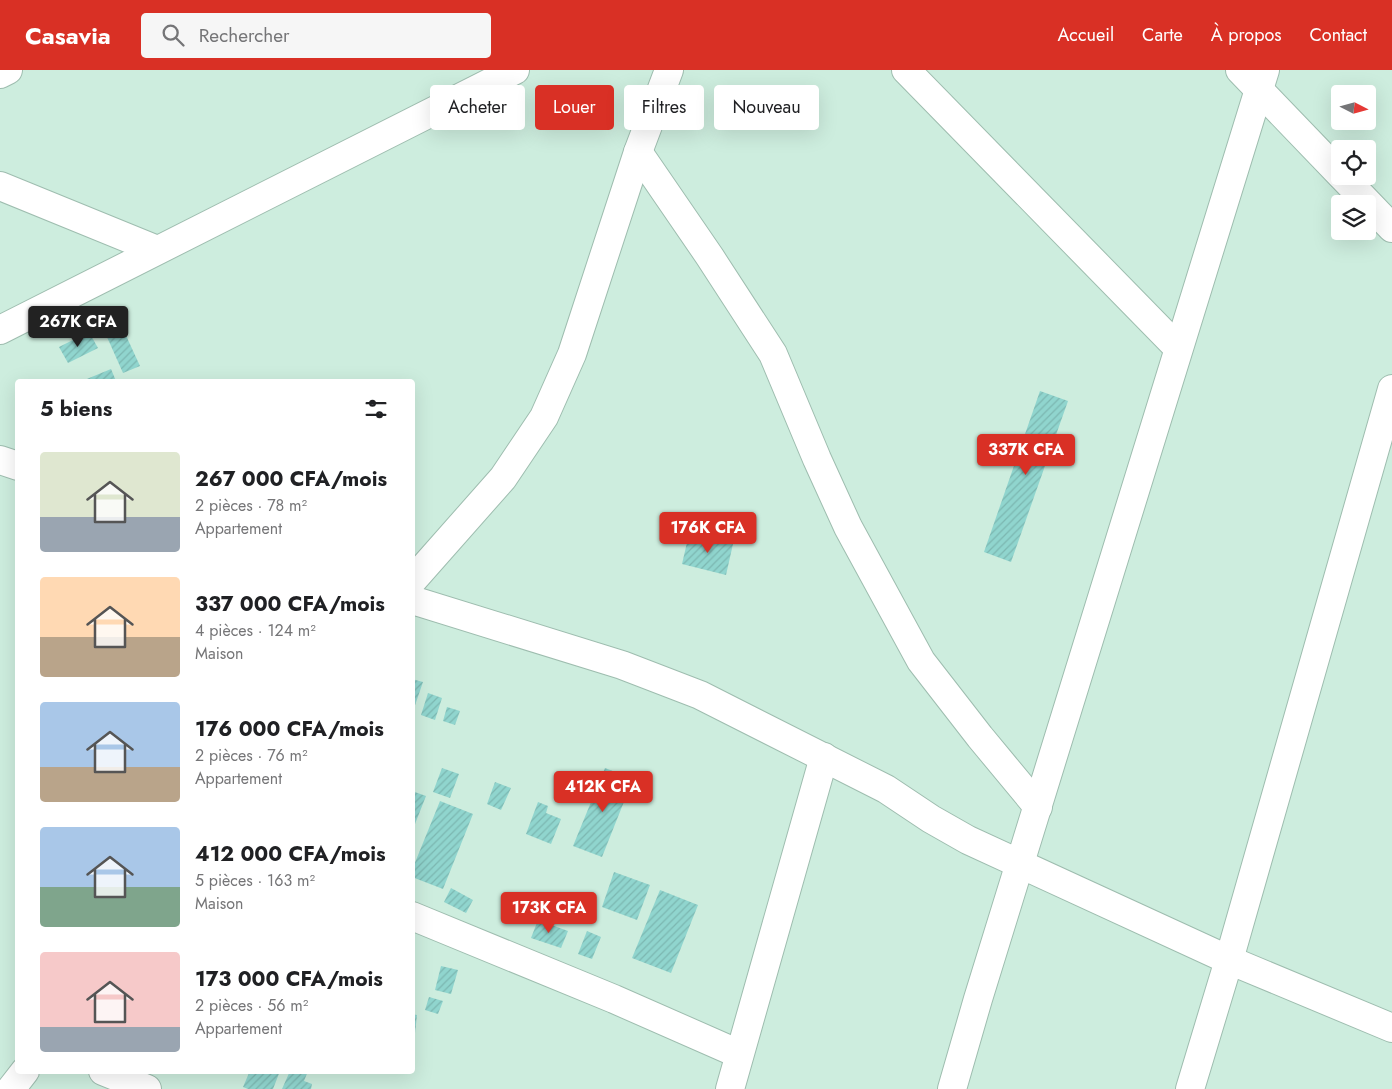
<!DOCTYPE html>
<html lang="fr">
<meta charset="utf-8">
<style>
body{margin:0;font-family:Jost,sans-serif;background:#f6f6f6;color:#202124;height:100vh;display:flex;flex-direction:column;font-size:19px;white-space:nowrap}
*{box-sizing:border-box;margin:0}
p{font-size:16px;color:#757577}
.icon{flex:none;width:28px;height:28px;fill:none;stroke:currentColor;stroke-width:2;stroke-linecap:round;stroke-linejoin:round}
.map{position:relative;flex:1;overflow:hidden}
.sheet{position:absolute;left:15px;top:309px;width:400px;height:695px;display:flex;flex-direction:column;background:#fff;border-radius:5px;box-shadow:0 5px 20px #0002}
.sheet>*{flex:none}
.guide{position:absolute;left:430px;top:15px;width:475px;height:45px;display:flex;gap:10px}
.needle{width:32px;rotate:96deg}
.fabs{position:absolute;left:1331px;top:15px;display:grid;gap:10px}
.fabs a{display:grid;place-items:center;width:45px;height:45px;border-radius:5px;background:#fff;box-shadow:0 5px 20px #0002;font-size:25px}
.price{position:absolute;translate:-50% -42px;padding:0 11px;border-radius:5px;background:#d93025;color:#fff;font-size:16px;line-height:32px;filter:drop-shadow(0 1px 2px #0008)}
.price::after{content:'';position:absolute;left:50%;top:30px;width:15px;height:11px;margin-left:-8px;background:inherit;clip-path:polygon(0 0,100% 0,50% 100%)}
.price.active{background:#222;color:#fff}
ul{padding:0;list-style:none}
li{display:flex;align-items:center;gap:15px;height:125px;padding:0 25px}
li span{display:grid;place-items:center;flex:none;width:140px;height:100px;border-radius:5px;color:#555}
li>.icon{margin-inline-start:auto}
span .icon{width:60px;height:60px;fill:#fffc;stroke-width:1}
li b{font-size:21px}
h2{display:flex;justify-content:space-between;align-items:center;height:60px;padding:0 25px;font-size:21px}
.chip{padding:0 18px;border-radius:5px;background:#fff;box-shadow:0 5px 20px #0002;font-size:18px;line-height:45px}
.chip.active{background:#d93025;color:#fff}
header{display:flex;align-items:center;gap:30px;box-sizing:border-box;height:70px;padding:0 25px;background:#d93025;color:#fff}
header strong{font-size:24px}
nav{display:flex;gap:28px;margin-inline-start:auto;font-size:18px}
.search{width:350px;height:45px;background:#f6f6f6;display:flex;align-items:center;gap:12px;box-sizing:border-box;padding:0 18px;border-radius:5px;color:#757577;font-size:19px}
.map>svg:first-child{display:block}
.building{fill:url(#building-hatch)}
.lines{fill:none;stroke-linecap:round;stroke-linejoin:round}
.minor-casing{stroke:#9ebdaf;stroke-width:30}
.minor{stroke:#fff;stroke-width:28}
</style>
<header>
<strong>Casavia</strong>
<div class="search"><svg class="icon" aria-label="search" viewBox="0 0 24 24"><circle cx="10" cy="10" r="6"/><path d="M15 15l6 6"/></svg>Rechercher</div>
<nav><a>Accueil</a><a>Carte</a><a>À propos</a><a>Contact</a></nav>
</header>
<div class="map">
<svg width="1392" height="1019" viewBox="0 0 1392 1019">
<defs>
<pattern id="building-hatch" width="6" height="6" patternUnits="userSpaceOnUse" patternTransform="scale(1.25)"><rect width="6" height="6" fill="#90d5ce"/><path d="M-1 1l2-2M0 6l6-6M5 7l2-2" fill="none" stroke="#7cb7b1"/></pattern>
</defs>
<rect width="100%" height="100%" fill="#cdedde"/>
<g class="building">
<polygon points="123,259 140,296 123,303 107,267"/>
<polygon points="89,262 98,278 68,293 59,277"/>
<polygon points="111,299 116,311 82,311"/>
<polygon points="1040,321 1068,331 1011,492 984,482"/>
<polygon points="689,464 733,474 726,505 682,494"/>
<polygon points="412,609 423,612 413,641 412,641"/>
<polygon points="428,623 442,628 435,650 421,645"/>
<polygon points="447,637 460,641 455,655 443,651"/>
<polygon points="442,698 459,704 450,728 433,722"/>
<polygon points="605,698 633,709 602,787 573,776"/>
<polygon points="495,712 511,718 501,740 487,734"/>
<polygon points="412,721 426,726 413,759 412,759"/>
<polygon points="440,731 473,744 443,819 412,807 412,800"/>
<polygon points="538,732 548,736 546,743 561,749 551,774 526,764"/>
<polygon points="614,802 650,815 637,850 602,837"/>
<polygon points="451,818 473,830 466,843 444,832"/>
<polygon points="660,820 698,835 671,903 632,888"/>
<polygon points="538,850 568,861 561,878 531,868"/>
<polygon points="587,861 601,867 592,889 578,884"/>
<polygon points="441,896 458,900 451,924 435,920"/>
<polygon points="429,927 443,931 438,944 425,940"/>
<polygon points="412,944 417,945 415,963 412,963"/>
<polygon points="246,1001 280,1001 273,1019 248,1019 243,1017 249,1003"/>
<polygon points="290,1001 308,1001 304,1011 312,1014 311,1019 282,1019"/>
</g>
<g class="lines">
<g class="minor-casing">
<g id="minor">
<polyline points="906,0 1178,278"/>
<polyline points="1240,0 1340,104"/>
<polyline points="0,4 8,0"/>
<polyline points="638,82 710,187 773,284 817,389 848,457 921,591 980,667 1038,737"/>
<polyline points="1342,106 1392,158"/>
<polyline points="0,116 157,180"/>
<polyline points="0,260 515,0"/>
<polyline points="0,390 18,396"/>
<polyline points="412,511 503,408 544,347 572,284 638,82 669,0"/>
<polyline points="412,530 622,595 700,625 886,719 931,749 968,770 1229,890 1392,958"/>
<polyline points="412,846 614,929 739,984"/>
<polyline points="103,1001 147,1019"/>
<polyline points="11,1019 25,1001"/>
<polyline points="730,1019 824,687"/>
<polyline points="952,1019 978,929 1265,0"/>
<polyline points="1190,1019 1229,890 1392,319"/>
</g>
</g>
<use href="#minor" class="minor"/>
</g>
</svg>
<div class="fabs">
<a><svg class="needle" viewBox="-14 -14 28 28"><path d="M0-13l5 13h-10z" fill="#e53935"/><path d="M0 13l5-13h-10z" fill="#757577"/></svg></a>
<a><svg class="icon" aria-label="locate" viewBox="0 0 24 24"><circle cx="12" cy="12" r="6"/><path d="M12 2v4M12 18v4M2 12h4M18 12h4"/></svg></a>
<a><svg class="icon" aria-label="layers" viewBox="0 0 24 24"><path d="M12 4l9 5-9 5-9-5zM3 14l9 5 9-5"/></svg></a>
</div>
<b class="price active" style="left:78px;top:278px">267K CFA</b>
<b class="price" style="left:1026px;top:406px">337K CFA</b>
<b class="price" style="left:708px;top:484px">176K CFA</b>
<b class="price" style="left:603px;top:743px">412K CFA</b>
<b class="price" style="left:549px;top:864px">173K CFA</b>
<div class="guide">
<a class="chip">Acheter</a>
<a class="chip active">Louer</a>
<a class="chip">Filtres</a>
<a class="chip">Nouveau</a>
</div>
<section class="sheet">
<h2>5 biens<svg class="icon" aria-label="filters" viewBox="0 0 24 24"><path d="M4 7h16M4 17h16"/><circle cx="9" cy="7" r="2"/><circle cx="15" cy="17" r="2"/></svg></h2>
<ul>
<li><span style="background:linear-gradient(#dfe7d0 65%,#9aa5b1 0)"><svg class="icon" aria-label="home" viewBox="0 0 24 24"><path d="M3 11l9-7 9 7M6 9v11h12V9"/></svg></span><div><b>267 000 CFA/mois</b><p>2 pièces · 78 m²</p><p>Appartement</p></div></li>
<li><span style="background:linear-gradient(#ffd9b3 60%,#b9a48a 0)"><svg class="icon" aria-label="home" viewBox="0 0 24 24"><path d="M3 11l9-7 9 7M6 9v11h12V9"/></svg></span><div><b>337 000 CFA/mois</b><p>4 pièces · 124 m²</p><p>Maison</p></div></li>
<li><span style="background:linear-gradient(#a9c7e8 65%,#b9a48a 0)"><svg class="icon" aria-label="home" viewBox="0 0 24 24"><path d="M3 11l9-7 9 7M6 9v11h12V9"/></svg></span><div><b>176 000 CFA/mois</b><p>2 pièces · 76 m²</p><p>Appartement</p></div></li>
<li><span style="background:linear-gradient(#a9c7e8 60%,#7fa58c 0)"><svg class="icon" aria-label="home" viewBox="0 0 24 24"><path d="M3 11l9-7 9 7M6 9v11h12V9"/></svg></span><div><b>412 000 CFA/mois</b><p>5 pièces · 163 m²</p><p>Maison</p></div></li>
<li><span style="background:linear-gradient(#f6c9c9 75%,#9aa5b1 0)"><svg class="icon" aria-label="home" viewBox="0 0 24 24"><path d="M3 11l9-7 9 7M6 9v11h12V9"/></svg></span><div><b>173 000 CFA/mois</b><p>2 pièces · 56 m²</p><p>Appartement</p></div></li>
</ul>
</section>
</div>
